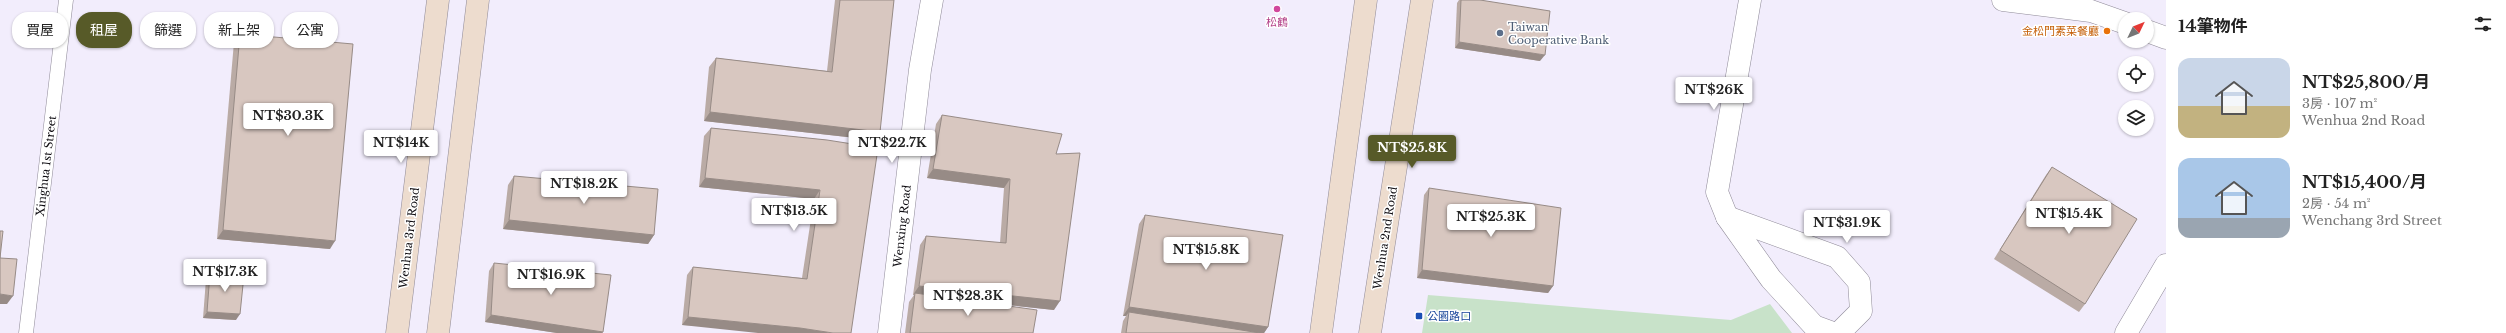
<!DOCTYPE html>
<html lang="zh-TW">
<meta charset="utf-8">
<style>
body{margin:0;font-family:"Libre Baskerville","Noto Sans TC",serif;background:#f2f2f2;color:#222;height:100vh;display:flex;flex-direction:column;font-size:15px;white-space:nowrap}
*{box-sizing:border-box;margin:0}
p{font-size:13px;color:#767676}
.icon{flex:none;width:22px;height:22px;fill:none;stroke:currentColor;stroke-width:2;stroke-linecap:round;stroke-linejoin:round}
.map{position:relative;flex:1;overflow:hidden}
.side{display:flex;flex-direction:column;background:#fff;width:340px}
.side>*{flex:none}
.top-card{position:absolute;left:12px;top:12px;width:380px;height:36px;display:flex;gap:8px}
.needle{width:26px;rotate:47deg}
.buttons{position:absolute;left:2118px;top:12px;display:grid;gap:8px}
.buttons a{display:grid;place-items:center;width:36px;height:36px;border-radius:50%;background:#fff;box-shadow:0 1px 3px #0004;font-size:20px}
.price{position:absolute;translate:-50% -34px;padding:0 9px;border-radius:4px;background:#fff;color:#222;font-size:13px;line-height:26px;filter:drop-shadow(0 1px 2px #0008)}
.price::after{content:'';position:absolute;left:50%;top:24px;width:12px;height:9px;margin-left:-6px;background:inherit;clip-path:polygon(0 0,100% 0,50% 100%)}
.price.current{background:#575a28;color:#fff}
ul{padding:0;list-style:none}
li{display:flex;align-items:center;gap:12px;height:100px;padding:0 12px}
li span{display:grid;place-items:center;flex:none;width:112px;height:80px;border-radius:12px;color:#555}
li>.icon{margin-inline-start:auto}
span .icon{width:48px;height:48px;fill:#fffc;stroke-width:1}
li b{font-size:17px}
h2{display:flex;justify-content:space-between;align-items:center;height:48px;padding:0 12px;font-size:17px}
.chip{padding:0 14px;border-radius:16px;background:#fff;box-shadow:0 1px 3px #0004;font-size:14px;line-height:36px}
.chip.current{background:#575a28;color:#fff}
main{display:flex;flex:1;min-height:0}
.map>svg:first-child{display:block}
.green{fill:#c8e2c9}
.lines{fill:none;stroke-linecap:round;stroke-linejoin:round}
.lane-casing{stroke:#8f8a98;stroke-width:15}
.street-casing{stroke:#8f8a98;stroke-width:23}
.secondary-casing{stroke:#8f8a98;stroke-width:23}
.lane{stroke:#fff;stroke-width:14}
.street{stroke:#fff;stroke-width:22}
.secondary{stroke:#eddcce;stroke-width:22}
.wall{fill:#baaba5}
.shaded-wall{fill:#978b86}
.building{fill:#d8c7c0;stroke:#978b86}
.hotel-dot{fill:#d1479c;stroke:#fff;stroke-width:1.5}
.food-dot{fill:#e8710a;stroke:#fff;stroke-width:1.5}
.service-dot{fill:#5c6f8a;stroke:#fff;stroke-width:1.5}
.transit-dot{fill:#1a4fb4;stroke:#fff;stroke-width:1.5}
.labels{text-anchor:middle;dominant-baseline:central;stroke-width:3;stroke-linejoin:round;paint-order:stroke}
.hotel-label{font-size:11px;fill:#b23c85;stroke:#fff}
.service-label{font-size:11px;fill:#4e5e75;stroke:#fff;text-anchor:start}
.food-label{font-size:11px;fill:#c56008;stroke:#fff;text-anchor:end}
.street-label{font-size:11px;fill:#0f0d12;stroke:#fff}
.transit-label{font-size:11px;fill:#164399;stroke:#fff;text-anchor:start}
</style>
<main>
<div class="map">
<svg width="2166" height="333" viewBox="0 0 2166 333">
<rect width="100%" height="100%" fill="#f2edfc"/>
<polygon class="green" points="1428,295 1731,320 1770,304 1792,333 1422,333"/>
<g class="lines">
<g class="lane-casing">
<polyline id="lane" points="26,333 66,0"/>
</g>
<g class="street-casing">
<g id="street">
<polyline points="1750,0 1717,192 1727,217 1771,279 1814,326 1833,333"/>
<polyline points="2003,0 2091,11 2125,23"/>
<polyline points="2147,31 2166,38"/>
<polyline points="1727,217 1837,257 1859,282 1861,311 1839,333"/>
<polyline points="889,333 920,70 932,0"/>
<polyline points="2126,333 2166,265"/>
</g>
</g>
<g class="secondary-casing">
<g id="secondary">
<polyline points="397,333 438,0"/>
<polyline points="438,333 478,0"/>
<polyline points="1321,333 1366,0"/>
<polyline points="1370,333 1422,0"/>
</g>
</g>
<use href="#lane" class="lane"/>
<use href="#street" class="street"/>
<use href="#secondary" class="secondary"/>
</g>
<g class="wall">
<polygon points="835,0 894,0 874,140 704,121 709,67 716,58 827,71"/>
<polygon points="1459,0 1480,0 1540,61 1455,48 1457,3"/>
<polygon points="240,34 330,249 217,239 234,42"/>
<polygon points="942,115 1056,154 1054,310 981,302 1033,333 905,333 909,302 914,295 913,295 920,245 926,236 1000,243 1004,188 927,178 936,124"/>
<polygon points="711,128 827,140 851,333 682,325 687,275 693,267 802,278 814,199 699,187 704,136"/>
<polygon points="2052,167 2085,304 2079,312 1994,259 2046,175"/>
<polygon points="514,176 654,235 648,244 503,229 508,185"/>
<polygon points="1429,188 1553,286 1548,293 1417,278 1424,195"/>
<polygon points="1145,215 1268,327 1264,333 1121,333 1123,321 1126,316 1123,316 1139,224"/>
<polygon points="494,263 603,332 602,333 557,333 485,322 489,271"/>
<polygon points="210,273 236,320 203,318 206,279"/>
</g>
<g class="shaded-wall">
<polygon points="1459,42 1545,55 1540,61 1455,48"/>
<polygon points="710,112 880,132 874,140 704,121"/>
<polygon points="933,169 1010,179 1004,188 927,178"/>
<polygon points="705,178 820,190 814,199 699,187"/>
<polygon points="509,220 654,235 648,244 503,229"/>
<polygon points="223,230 335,241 330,249 217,239"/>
<polygon points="1422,270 1553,286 1548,293 1417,278"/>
<polygon points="919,286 1060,301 1054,310 915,295 915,293 913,295"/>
<polygon points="0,294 13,296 7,304 0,304"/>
<polygon points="1129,307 1268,327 1264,333 1242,333 1129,312 1126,316 1123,316"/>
<polygon points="207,312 240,314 236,320 203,318"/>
<polygon points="491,315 603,332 602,333 557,333 485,322"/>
<polygon points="688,317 800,328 833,333 758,333 682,325"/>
</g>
<g class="building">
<polygon points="840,0 894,0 880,132 710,112 716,58 832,72"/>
<polygon points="1461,0 1480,0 1550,11 1545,55 1459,42"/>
<polygon points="240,34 353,44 335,241 223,230"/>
<polygon points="942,115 1062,134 1056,154 1080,153 1060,301 919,286 926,236 1006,243 1010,179 933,169"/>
<polygon points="711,128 827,140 878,148 851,333 833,333 800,328 688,317 693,267 807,279 820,190 705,178"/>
<polygon points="2052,167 2137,219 2085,304 2000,250"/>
<polygon points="514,176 658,189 654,235 509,220"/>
<polygon points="1429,188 1561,208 1553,286 1422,270"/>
<polygon points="1145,215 1283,235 1268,327 1129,307"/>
<polygon points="0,231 3,231 0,258 17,259 13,296 0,294"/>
<polygon points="494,263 611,275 603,332 491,315"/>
<polygon points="210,273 244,275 240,314 207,312"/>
<polygon points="915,293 1037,310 1033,333 910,333"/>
<polygon points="1129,312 1260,333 1126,333"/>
</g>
<circle class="hotel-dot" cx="1277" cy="9" r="4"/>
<circle class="food-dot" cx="2107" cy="31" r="4"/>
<circle class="service-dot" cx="1500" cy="33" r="4"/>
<rect class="transit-dot" x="1415" y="312" width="8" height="8" rx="2"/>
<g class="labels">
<g class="hotel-label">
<text x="1277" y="22">松鶴</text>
</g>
<g class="service-label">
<text x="1508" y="27">Taiwan<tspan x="1508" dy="13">Cooperative Bank</tspan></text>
</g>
<g class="food-label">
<text x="2099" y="31">金松門素菜餐廳</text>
</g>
<g class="street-label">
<text transform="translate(46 166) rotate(-83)">Xinghua 1st Street</text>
<text transform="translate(902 226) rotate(-83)">Wenxing Road</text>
<text transform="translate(409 238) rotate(-83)">Wenhua 3rd Road</text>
<text transform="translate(1385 238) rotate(-81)">Wenhua 2nd Road</text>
</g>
<g class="transit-label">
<text x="1427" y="316">公園路口</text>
</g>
</g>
</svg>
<div class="buttons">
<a><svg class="needle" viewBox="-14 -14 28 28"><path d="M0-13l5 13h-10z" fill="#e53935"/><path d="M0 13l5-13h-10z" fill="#767676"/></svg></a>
<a><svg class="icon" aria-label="locate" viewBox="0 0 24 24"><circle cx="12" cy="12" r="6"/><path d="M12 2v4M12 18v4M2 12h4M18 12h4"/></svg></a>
<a><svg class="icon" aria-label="layers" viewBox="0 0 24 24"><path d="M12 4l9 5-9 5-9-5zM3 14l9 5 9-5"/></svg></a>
</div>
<b class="price" style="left:1714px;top:111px">NT$26K</b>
<b class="price" style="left:288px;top:137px">NT$30.3K</b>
<b class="price" style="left:401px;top:164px">NT$14K</b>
<b class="price" style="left:892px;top:164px">NT$22.7K</b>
<b class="price current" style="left:1412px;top:169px">NT$25.8K</b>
<b class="price" style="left:584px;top:205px">NT$18.2K</b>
<b class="price" style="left:794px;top:232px">NT$13.5K</b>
<b class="price" style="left:2069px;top:235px">NT$15.4K</b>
<b class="price" style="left:1491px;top:238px">NT$25.3K</b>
<b class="price" style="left:1847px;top:244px">NT$31.9K</b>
<b class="price" style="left:1206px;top:271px">NT$15.8K</b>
<b class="price" style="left:225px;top:293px">NT$17.3K</b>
<b class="price" style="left:551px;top:296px">NT$16.9K</b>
<b class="price" style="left:968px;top:317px">NT$28.3K</b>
<div class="top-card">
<a class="chip">買屋</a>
<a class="chip current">租屋</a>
<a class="chip">篩選</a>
<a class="chip">新上架</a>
<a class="chip">公寓</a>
</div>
</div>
<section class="side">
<h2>14筆物件<svg class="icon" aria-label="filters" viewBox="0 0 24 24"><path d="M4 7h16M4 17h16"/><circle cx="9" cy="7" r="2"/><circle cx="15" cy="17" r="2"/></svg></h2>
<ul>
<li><span style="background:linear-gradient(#c9d6e8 60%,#c2b280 0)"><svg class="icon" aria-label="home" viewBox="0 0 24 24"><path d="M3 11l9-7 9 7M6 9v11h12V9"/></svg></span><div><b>NT$25,800/月</b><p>3房 · 107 m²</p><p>Wenhua 2nd Road</p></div></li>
<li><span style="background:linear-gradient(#a9c7e8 75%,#9aa5b1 0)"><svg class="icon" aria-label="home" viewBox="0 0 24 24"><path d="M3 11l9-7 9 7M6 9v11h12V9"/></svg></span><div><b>NT$15,400/月</b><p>2房 · 54 m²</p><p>Wenchang 3rd Street</p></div></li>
</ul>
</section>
</main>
